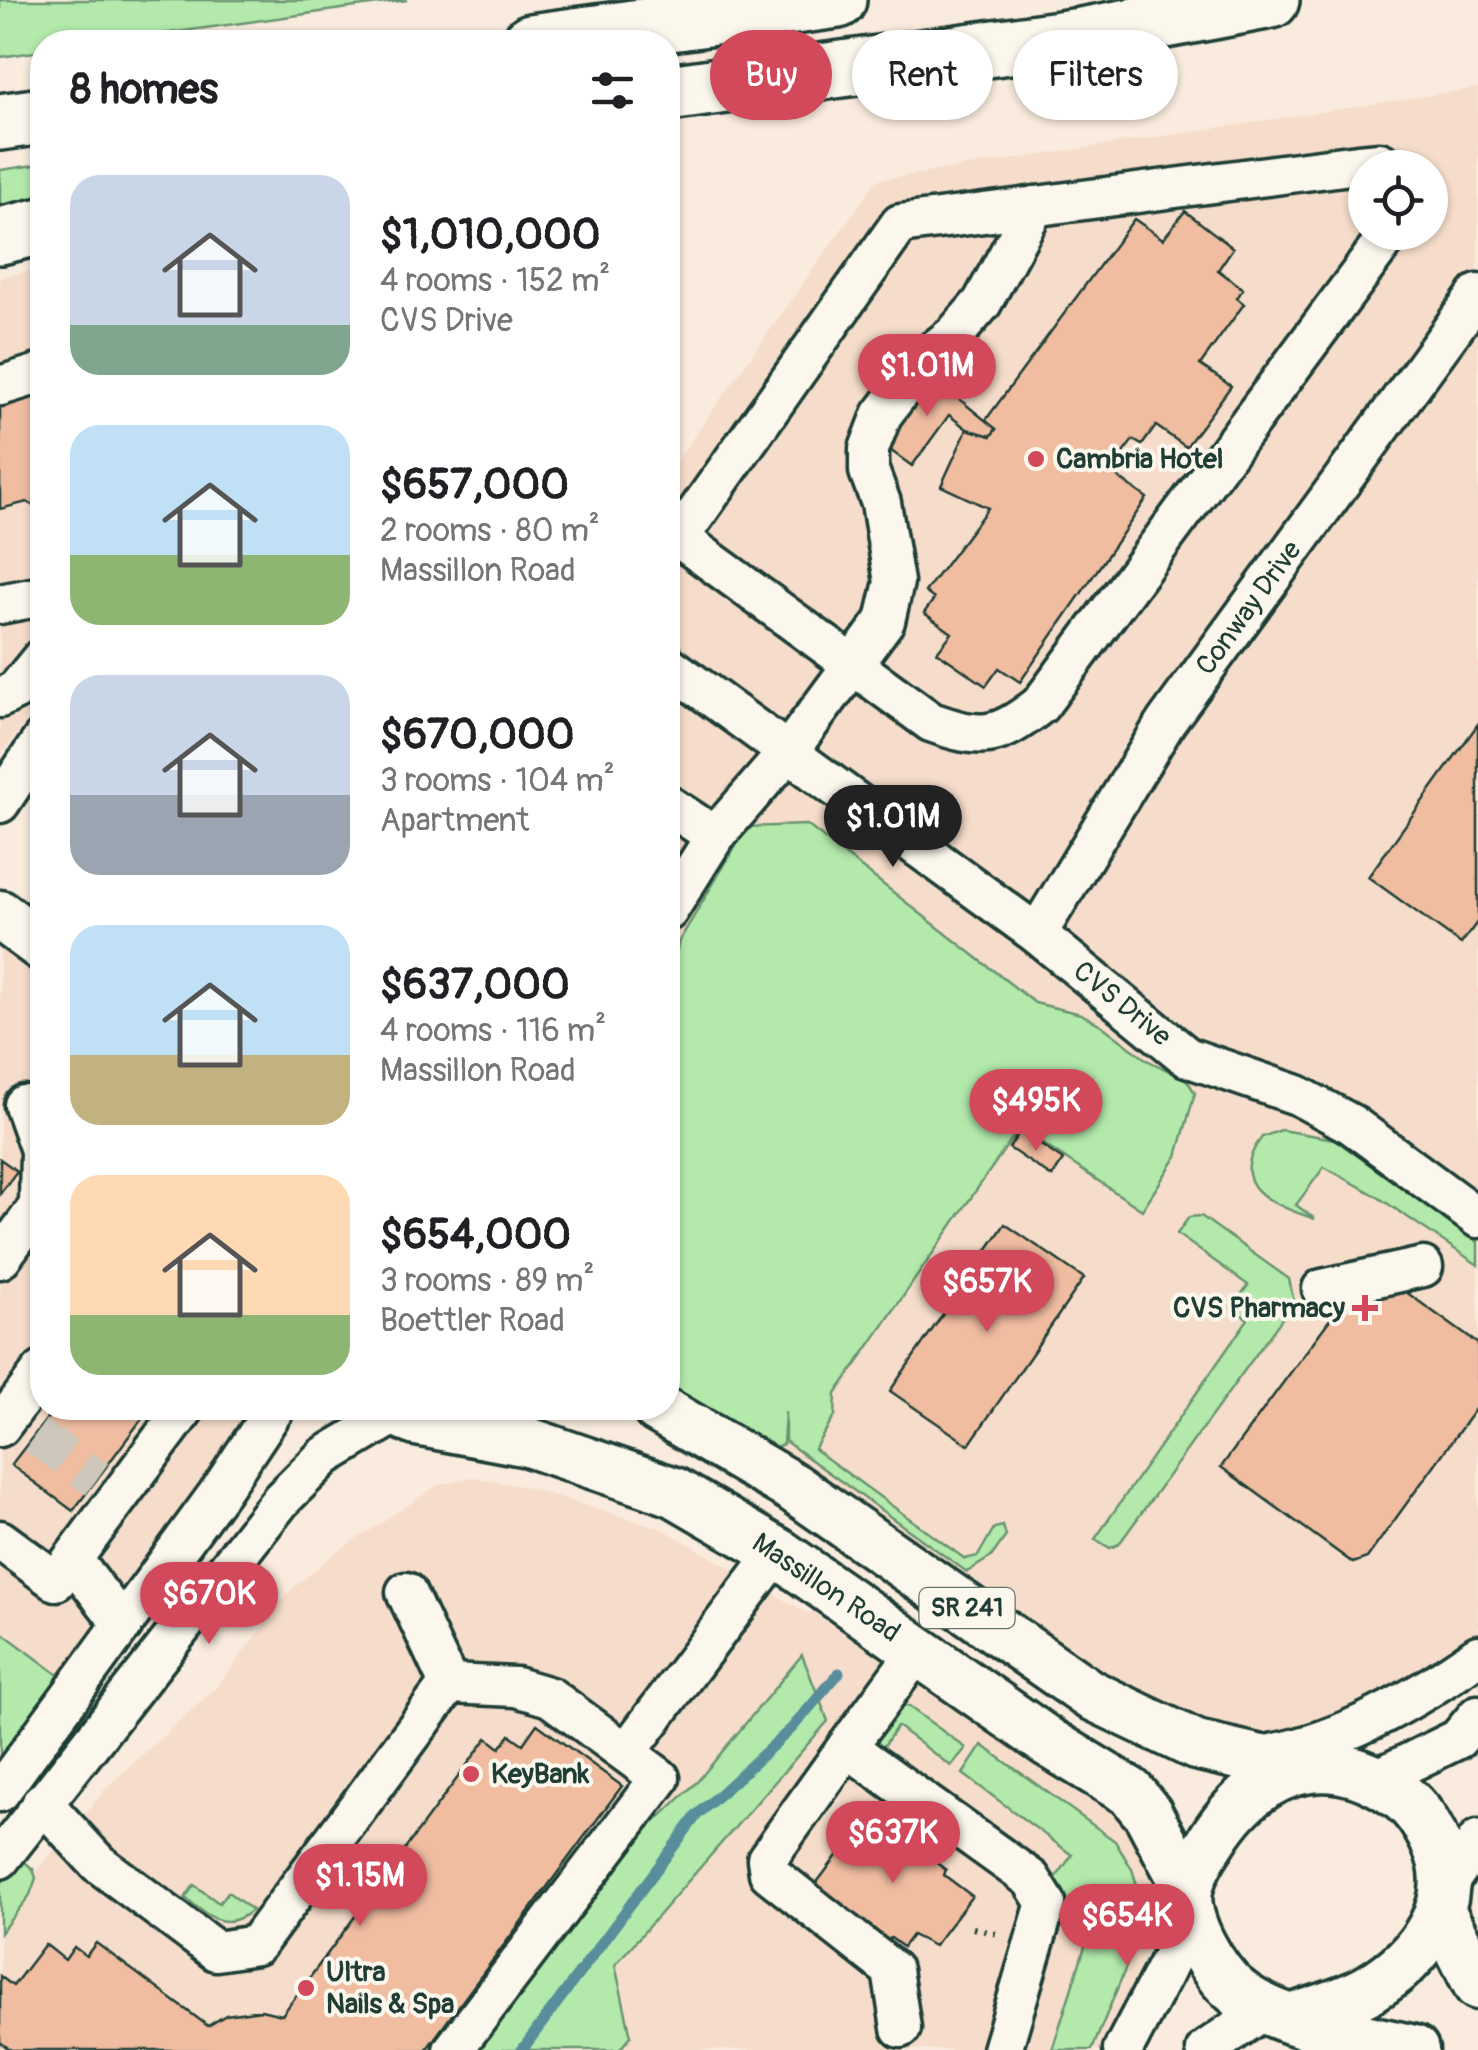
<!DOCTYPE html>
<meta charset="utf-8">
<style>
body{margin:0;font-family:Pangolin,sans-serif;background:#f6f6f6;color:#202124;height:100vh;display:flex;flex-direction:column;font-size:38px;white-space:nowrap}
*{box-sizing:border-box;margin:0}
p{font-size:32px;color:#757577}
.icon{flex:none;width:55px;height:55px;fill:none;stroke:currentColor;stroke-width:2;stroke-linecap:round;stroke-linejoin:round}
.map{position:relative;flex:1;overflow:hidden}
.drawer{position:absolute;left:30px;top:30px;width:650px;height:1390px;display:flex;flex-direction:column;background:#fff;border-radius:40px;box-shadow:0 2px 8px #0004}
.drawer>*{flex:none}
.banner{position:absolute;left:710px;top:30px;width:618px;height:90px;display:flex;gap:20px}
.tools{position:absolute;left:1348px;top:150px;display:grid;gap:20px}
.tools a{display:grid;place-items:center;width:100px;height:100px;border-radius:50%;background:#fff;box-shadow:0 2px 8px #0004;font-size:50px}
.price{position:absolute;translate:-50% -85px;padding:0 22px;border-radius:35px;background:#d1495b;color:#fff;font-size:32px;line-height:65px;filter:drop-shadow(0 2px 5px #0008)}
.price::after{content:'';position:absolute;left:50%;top:60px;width:30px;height:22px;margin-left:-15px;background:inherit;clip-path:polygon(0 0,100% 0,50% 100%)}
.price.on{background:#222;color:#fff}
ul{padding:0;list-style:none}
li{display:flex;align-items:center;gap:30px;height:250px;padding:0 40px}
li span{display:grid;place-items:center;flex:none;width:280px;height:200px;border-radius:30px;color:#555}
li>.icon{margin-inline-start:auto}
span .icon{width:120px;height:120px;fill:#fffc;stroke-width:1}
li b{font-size:42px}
h2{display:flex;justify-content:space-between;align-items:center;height:120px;padding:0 40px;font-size:42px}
.pill{padding:0 35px;border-radius:45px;background:#fff;box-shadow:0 2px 8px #0004;font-size:35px;line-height:90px}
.pill.on{background:#d1495b;color:#fff}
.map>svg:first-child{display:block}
.built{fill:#f6ddcb;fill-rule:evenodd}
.green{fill:#b3eaac;stroke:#699470;stroke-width:2.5}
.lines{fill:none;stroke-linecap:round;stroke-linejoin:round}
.stream{stroke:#588d9b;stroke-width:11}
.building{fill:#f0bda1;stroke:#1f3d34;stroke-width:2.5}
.minor-tunnel{stroke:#cdc8bb;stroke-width:38;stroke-dasharray:38 19;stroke-linecap:butt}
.minor-casing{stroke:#1f3d34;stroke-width:45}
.major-casing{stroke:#1f3d34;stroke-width:55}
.highway-casing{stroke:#1f3d34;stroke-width:62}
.path{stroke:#1f3d34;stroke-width:6;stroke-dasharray:2.5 8;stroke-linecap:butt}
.minor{stroke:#fbf7ec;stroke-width:38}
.major{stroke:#fbf7ec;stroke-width:48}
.highway{stroke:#fbf7ec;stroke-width:55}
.poi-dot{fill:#d1495b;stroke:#fbf7ec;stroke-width:4}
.labels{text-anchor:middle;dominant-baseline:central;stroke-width:8;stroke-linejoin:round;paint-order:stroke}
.shield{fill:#fbf7ec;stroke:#61756b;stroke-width:2.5}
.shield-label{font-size:25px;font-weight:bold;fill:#1f3d34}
.poi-label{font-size:28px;font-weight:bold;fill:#1f3d34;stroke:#fbf7ec;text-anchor:start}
.street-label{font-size:28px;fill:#1f3d34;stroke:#fbf7ec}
</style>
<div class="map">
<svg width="1478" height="2050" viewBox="0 0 1478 2050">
<rect width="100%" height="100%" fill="#f9ebdd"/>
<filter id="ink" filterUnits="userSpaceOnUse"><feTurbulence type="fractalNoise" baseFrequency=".01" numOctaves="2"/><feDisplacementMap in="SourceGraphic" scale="20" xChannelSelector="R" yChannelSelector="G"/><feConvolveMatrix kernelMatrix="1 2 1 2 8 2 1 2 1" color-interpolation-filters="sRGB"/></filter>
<g filter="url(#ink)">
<g class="built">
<path d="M1478 88V1637L1397 1686 1286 1731 1259 1733 1208 1719 1196 1745 668 1408V473L877 180ZM1365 168H1430V232H1365Z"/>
<polygon points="42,268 42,700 0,756 0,278"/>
<polygon points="0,914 42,946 42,1408 254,1408 76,1689 0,1629"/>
<polygon points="473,1477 525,1487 663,1529 809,1614 834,1590 1130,1792 1188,1889 1153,1933 1110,2050 0,2050 0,1915 108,1786 217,1687 290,1591 334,1554 438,1485"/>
</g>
<g class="green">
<polygon points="0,0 407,0 104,42 42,42 42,51 0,57"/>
<polygon points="42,164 42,202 0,212 0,170"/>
<polygon points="807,825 1035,1003 1081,1014 1101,1025 1147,1060 1187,1080 1195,1093 1177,1156 1142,1210 1019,1128 836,1394 835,1416 814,1449 965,1559 978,1556 994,1528 1003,1526 1006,1536 991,1557 967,1572 785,1441 785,1412 783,1444 766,1452 668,1389 668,989 679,941 747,827"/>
<path d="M1281 1130 1334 1139 1478 1242V1265L1375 1195 1324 1167 1296 1205 1315 1219C1274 1206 1224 1186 1262 1137Z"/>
<polygon points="1201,1216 1289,1279 1294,1302 1119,1544 1110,1548 1095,1539 1248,1319 1232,1308 1248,1285 1177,1234 1189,1217"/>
<polygon points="0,1631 64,1679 0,1770"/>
<polygon points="802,1655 828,1721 615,1965 631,2036 619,2050 473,2050 612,1863 698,1781"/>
<polygon points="908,1706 966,1748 951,1766 897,1726 884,1746 873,1747 870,1737 895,1708"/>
<polygon points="982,1745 1115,1841 1132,1869 1142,1902 1142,1928 1092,2050 1052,2050 1096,1912 1062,1901 1053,1882 1072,1855 963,1774"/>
<polygon points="20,1858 33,1869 36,1878 30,1895 0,1933 0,1885"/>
<path d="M194 1885 219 1903 228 1892 252 1910C225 1933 209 1916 185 1898Z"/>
</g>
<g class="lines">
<polyline class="stream" points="522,2050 697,1815 792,1728 839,1673"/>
</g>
<g class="building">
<polygon points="1185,211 1233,248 1218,270 1243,289 1237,298 1244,304 1200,365 1231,386 1186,447 1156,426 1142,445 1133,440 1109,471 1147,498 1020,682 999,668 986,686 937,652 952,633 924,613 934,599 925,592 988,508 941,486 968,427 991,436 996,429 985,421 1134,219 1163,239"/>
<polygon points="926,372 996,429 991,436 967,429 949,415 912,466 876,440"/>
<polygon points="42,394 42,511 27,502 0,509 0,405"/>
<polygon points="1478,724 1478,921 1461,944 1368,877"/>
<polygon points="1020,1131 1063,1160 1052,1177 1009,1148"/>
<polygon points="0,1159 17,1171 0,1194"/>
<polygon points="1005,1224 1084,1278 969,1445 890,1391"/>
<polygon points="1367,1269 1372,1298 1406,1292 1478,1344 1478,1405 1367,1558 1353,1563 1221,1467"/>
<polygon points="55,1408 150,1408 73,1511 11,1465"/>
<polygon points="537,1724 622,1786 426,2050 11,2050 0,2042 0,1976 13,1986 45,1944 65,1960 74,1947 86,1956 96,1943 208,2026 226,2015 261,2010 282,2015 487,1738 500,1748 510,1735 523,1744"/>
<polygon points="875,1817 946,1870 944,1875 972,1896 934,1946 912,1935 903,1947 891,1938 888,1940 815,1885 861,1824 867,1828"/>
</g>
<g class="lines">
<polyline class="minor-tunnel" points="35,1435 97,1479"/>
<g class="minor-casing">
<g id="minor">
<path d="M1390 168 1380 162 1358 164 900 224 679 538 931 722C982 740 996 739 1040 705L1391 232"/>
<polyline points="0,386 42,373"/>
<polyline points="0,604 42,596"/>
<polyline points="668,665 1037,934 1187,1057 1297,1095 1351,1124 1478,1218"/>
<polyline points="0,698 16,690 42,658"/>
<polyline points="0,803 42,740"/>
<polyline points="668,805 715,836"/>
<polyline points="668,911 715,836 788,752 885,621 894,582 881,503 869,471 869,449 882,415 926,357 954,335 982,303 1035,206"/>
<polyline points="1037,934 1166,722 1478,294"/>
<polyline points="0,1259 39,1206 40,1150 24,1105"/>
<polyline points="1322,1289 1423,1267"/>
<polyline points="0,1427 42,1371"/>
<polyline points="0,1540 56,1581 185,1408"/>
<polyline points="73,1560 123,1625"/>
<polyline points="918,1650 847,1747 1031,1879 1046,1903 1002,2050"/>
<polyline points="449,1684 516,1687 550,1697 660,1778 453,2050"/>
<polyline points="847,1747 767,1859 769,1873 892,1970 901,2028"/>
<polyline points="627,1752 777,1552"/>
<path d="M1250 1757C1330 1749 1414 1701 1478 1655"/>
<polyline points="1376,1779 1458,1739 1478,1715"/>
<polyline points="0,1792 220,1491 275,1408"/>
<polyline points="42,1802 98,1863 216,1951 256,1945 449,1684 406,1592"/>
<polyline points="0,1859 281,1500 325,1456 397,1413"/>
<polyline points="1447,1885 1478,1840"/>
<polyline points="1123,2050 1191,1920"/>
<polyline points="1206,2050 1267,2008"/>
</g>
</g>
<g class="major-casing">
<g id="major">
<polyline points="0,915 42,946"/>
<polyline points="389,1408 416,1421 528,1442 674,1492 777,1552 1048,1742 1130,1792 1148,1814 1188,1889"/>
<polyline points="657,1408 794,1488 1089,1694 1196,1745 1296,1768"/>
<polyline points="1440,1910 1478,1985"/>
<path d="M1294 2018C1319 2009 1348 2002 1371 1988 1420 1959 1464 1902 1436 1844 1427 1824 1414 1804 1395 1792 1322 1742 1254 1772 1211 1842 1202 1855 1191 1874 1188 1890 1182 1919 1213 1972 1235 1990 1274 2024 1363 2038 1414 2050"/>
</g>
</g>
<g class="highway-casing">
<g id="highway">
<polyline points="531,42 838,0"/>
<polyline points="668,93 1081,36 1271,0"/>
<polyline points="0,122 42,116"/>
<polyline points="0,236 42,226"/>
</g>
</g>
<polyline class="path" points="973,1928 1001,1935"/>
<use href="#minor" class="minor"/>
<use href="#major" class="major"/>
<use href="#highway" class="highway"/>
</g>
</g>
<g class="poi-dot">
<circle cx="1036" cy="459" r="10"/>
<path d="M1360 1293h10v10h10v10h-10v10h-10v-10h-10v-10h10z"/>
<circle cx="471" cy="1774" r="10"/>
<circle cx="306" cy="1988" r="10"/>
</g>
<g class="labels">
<rect class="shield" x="919.5" y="1588" width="95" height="40" rx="8"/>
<g class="shield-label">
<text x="967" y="1608">SR 241</text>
</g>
<g class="poi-label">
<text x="1056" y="459">Cambria Hotel</text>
<text x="1345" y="1308" text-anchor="end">CVS Pharmacy</text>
<text x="491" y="1774">KeyBank</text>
<text x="326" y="1972">Ultra<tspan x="326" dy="32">Nails &amp; Spa</tspan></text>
</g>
<g class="street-label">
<text transform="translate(1249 608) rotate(-54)">Conway Drive</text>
<text transform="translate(1122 1004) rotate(39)">CVS Drive</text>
<text transform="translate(826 1588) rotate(34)">Massillon Road</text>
</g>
</g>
</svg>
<div class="tools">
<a><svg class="icon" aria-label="locate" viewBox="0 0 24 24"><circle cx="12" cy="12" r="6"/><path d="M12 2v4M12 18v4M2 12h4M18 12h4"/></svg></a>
</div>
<b class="price" style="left:927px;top:419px">$1.01M</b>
<b class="price on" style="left:893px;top:870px">$1.01M</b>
<b class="price" style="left:1036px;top:1154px">$495K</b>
<b class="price" style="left:987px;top:1335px">$657K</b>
<b class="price" style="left:209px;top:1647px">$670K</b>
<b class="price" style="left:893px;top:1886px">$637K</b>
<b class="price" style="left:360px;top:1929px">$1.15M</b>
<b class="price" style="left:1127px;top:1969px">$654K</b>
<div class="banner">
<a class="pill on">Buy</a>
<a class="pill">Rent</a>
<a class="pill">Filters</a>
</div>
<section class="drawer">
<h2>8 homes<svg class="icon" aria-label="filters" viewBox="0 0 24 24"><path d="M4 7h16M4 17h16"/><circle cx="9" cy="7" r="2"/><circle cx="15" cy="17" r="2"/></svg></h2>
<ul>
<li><span style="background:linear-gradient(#c9d6e8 75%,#7fa58c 0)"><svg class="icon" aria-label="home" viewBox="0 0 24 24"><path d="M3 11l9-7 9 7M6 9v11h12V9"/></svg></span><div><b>$1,010,000</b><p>4 rooms · 152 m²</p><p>CVS Drive</p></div></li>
<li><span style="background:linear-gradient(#bfe0f5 65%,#8fb573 0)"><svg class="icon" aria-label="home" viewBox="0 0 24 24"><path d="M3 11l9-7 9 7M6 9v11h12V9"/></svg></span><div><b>$657,000</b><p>2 rooms · 80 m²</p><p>Massillon Road</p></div></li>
<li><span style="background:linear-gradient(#c9d6e8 60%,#9aa5b1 0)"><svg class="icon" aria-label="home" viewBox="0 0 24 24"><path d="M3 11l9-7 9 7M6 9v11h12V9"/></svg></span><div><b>$670,000</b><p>3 rooms · 104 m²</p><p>Apartment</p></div></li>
<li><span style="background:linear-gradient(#bfe0f5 65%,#c2b280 0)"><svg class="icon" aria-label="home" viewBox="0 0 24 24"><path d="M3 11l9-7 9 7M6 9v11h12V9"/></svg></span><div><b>$637,000</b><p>4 rooms · 116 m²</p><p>Massillon Road</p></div></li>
<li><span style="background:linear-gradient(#ffd9b3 70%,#8fb573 0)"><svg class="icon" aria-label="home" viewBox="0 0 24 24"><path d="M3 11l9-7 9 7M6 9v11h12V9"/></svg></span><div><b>$654,000</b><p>3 rooms · 89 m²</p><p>Boettler Road</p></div></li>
</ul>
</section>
</div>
